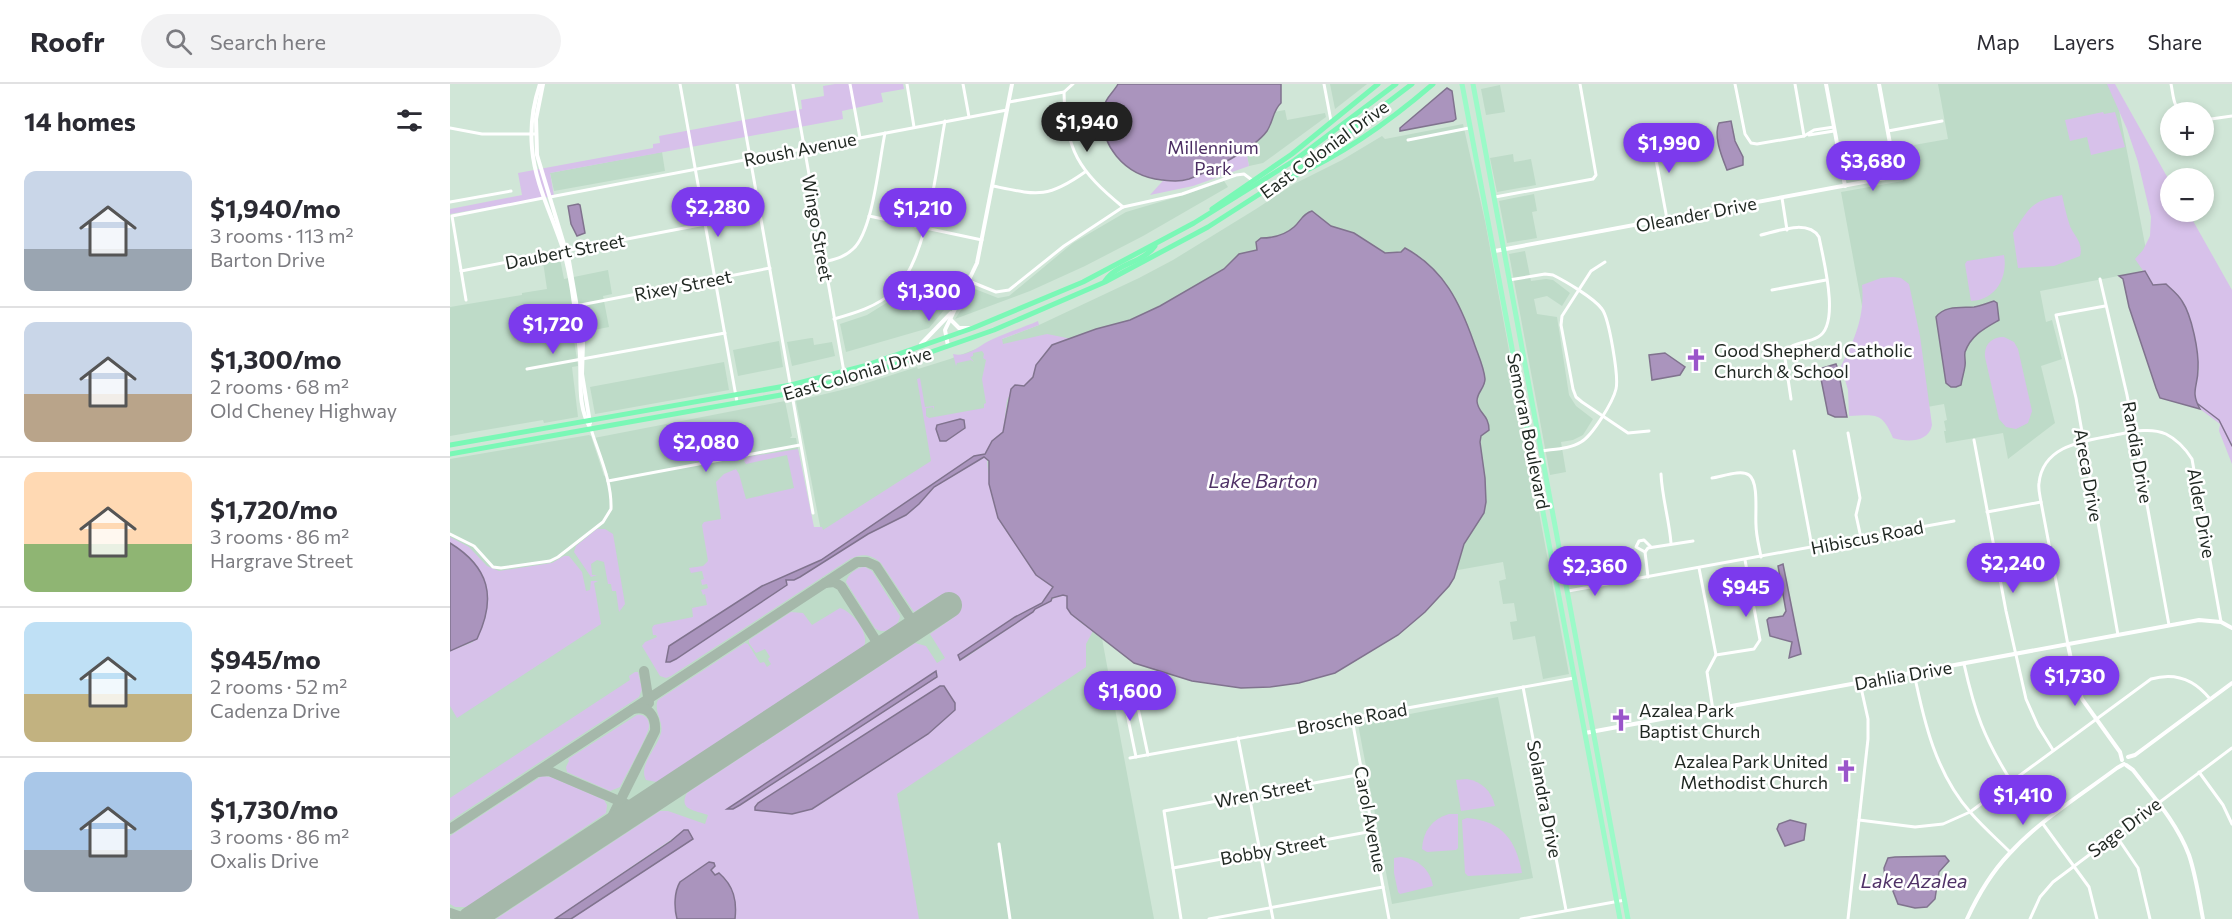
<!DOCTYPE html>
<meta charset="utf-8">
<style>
body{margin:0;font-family:Commissioner,sans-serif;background:#f2f2f3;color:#2b2b33;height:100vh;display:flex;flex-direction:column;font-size:22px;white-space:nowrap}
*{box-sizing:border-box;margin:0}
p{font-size:20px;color:#7c7c81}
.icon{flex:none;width:33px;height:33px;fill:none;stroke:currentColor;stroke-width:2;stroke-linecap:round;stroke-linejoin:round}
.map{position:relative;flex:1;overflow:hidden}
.sheet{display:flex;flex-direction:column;background:#fff;width:450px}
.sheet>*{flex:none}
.controls{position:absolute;left:1710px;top:18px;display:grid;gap:12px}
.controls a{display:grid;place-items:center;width:54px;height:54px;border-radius:50%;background:#fff;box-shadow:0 3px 9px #0003;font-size:30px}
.price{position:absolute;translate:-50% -51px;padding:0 14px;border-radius:21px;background:#7c3aed;color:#fff;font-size:20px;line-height:39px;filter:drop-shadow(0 2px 3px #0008)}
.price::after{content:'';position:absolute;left:50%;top:36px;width:18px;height:14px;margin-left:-9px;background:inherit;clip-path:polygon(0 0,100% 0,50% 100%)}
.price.active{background:#222;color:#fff}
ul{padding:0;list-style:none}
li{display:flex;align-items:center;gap:18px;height:150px;padding:0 24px}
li+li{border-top:2px solid #e1e1e2}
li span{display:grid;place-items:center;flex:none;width:168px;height:120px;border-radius:12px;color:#555}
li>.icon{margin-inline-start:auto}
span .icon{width:72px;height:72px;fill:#fffc;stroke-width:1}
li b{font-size:26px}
h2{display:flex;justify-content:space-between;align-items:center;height:72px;padding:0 24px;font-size:26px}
header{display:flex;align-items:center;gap:36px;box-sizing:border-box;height:84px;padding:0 30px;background:#fff;border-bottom:2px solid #e1e1e2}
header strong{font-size:28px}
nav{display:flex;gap:33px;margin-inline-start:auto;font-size:21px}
.search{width:420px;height:54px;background:#f2f2f3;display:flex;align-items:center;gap:15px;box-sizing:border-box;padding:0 21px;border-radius:33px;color:#7c7c81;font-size:22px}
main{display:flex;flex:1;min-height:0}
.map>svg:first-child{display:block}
.built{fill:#bedbc8}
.green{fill:#d7c1ea;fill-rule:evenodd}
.water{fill:#aa94bd;stroke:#80738e;stroke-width:1.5}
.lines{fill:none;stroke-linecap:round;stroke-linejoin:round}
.stream{stroke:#80738e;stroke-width:1.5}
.taxiway{stroke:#a5b8aa;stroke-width:10}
.runway{stroke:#a5b8aa;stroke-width:26}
.minor{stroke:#fff;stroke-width:3}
.tertiary{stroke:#fff;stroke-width:4}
.primary{stroke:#9bfac8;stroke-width:5}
.trunk{stroke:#7af8b6;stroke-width:5}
.labels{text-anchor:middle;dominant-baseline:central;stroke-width:5;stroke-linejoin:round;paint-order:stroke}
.park-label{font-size:18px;fill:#4b2d62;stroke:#fff}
.street-label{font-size:18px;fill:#1f2721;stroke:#fff}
.poi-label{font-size:18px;fill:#1f2721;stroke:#fff;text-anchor:start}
.water-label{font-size:20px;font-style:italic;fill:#503267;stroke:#fff}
</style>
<header>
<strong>Roofr</strong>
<div class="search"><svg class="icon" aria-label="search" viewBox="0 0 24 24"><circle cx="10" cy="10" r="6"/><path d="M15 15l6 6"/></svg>Search here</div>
<nav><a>Map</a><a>Layers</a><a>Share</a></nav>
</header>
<main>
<section class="sheet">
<h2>14 homes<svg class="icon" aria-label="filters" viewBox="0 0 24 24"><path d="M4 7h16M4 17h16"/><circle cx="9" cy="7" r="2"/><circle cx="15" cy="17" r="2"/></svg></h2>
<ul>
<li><span style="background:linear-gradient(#c9d6e8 65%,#9aa5b1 0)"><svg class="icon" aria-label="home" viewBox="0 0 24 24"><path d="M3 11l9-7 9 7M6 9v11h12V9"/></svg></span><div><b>$1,940/mo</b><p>3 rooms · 113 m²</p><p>Barton Drive</p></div></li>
<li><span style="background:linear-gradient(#c9d6e8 60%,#b9a48a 0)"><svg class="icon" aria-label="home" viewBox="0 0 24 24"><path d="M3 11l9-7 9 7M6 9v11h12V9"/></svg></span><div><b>$1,300/mo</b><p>2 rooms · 68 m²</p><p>Old Cheney Highway</p></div></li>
<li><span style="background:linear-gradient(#ffd9b3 60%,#8fb573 0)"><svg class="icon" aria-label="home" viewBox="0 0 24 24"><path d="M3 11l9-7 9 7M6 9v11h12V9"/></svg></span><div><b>$1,720/mo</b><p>3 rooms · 86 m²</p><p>Hargrave Street</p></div></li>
<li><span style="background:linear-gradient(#bfe0f5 60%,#c2b280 0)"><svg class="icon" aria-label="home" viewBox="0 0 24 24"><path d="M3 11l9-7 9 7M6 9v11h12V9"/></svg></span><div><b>$945/mo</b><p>2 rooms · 52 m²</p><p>Cadenza Drive</p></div></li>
<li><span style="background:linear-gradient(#a9c7e8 65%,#9aa5b1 0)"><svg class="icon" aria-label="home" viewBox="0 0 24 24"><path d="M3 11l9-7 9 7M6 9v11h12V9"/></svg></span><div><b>$1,730/mo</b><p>3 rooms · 86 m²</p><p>Oxalis Drive</p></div></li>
</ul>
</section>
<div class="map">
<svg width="1782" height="835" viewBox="0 0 1782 835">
<rect width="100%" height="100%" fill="#d0e6d7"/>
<g class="built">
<polygon points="880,0 917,0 885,25"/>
<polygon points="1488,0 1664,0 1700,186 1590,207 1596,238 1602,236 1612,275 1591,282 1605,339 1558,375 1553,349 1496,359 1494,347 1496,347 1494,337 1497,336 1494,320 1432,331 1391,108 1453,97 1447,64 1498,55"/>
<polygon points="1050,1 1055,28 1036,31 1031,5"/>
<polygon points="835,26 837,36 875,29 876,33 813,79 799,82 790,34"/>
<polygon points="1013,40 1035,137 1119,590 1093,595 1085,552 1063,556 1060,538 1067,537 1064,519 1053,520 1049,497 1056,495 1053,478 879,509 638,479 704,835 0,835 0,375 139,351 141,352 154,392 159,390 156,389 144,354 335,317 342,352 340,354 346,354 363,448 371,447 346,317 404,303 467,283 468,285 500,275 589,241 689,194 723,176 806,125 844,100 892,76 932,52 935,55"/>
<polygon points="212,68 215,87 104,107 100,89"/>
<polygon points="1063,70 1064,78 1081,75 1086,101 1047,108 1040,74"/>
<polygon points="774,97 778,103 693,152 635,182 580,207 505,235 525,205 548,214 559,212 623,159 676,128 737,110"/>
<polygon points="1084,110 1087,127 1082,128 1087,154 1057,159 1049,117"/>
<polygon points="1075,167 1081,197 1096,195 1103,196 1120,209 1112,222 1097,212 1084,215 1087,230 1107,233 1119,311 1126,322 1143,335 1133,351 1123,356 1111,358 1116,388 1100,391 1059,170"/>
<polygon points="110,175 114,195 158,186 162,210 153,212 159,243 123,250 128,282 122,283 128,333 94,339 93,336 0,352 0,223 72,211 72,209 97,205 93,178"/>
<polygon points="479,206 499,220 479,244 396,268 390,240 417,231 446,213 461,228"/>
<polygon points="361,254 363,254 364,261 382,258 385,272 342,282 337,258"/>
<polygon points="329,257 333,283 288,292 283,266"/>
<polygon points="274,278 279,306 145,330 140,303"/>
<polygon points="1048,613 1083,794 942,820 908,640"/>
</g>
<g class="green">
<polygon points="385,0 453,0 454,5 431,9 433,18 392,27 393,35 100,89 104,112 0,130 0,125 72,111 68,89 203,64 203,60 210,59 209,52 352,25 351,16 374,12 373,2"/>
<polygon points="1657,0 1665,0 1720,98 1720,128 1738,128 1782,206 1782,380 1769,347 1770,340 1750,325 1743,310 1749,286 1743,250 1732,216 1703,201 1685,175 1693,166 1700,152 1701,133 1688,78 1677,45"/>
<polygon points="1653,28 1654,30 1665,28 1675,63 1641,71 1637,53 1620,57 1615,36"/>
<polygon points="792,44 799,82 743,102 700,111 749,57"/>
<path d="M1612 111C1614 120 1616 130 1619 139 1622 151 1634 157 1630 172L1604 182 1568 184 1563 149C1580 123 1581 117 1612 111Z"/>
<path d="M1554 171C1558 193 1546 216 1521 217L1515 180 1517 177Z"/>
<path d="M1443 193 1451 194 1459 200 1470 252 1482 341C1479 359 1456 358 1443 354 1432 327 1425 331 1399 332L1398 306 1391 282C1405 255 1415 232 1412 201L1431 194Z"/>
<path d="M588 237 589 241 552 255 553 260 597 250 622 255 586 281 583 293 574 302 565 301 557 316 553 349C550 351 544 354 542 357 522 386 569 464 585 489 589 495 598 498 603 503L592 519 565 533 536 553 512 576 583 528 585 525 608 512H617C617 532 628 536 643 547L636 560V583L447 710 469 835H285L286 826 260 786 230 798C224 808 224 824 227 835H121L243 755 231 749 105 835H46L210 727H218L255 740 258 731C245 726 228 726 237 709L465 559 476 562 487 579 495 574 480 550 507 531 493 510 464 528 431 479C421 470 412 469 400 475L221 592 216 594 210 592 192 562 195 558 207 553 206 551H203L202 544 204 541 243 533 242 524 257 521 255 510 253 511 251 506 258 504 257 500 252 501 251 496 254 495 252 487 241 489 239 484 253 482 258 477 252 441 254 438 271 435 266 398 274 390 286 385 289 390 296 415 344 404 337 371 296 380 294 377 297 373 348 365 364 443H372L373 446 481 377 467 295 470 294 475 323 484 322V326L483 323 476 324V332L479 334 534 324V320L536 319 532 295 536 276 533 274 534 270 532 267 523 269V272L520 273 524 278 521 276 507 279 506 282 503 270C519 274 530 260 543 255 558 248 572 244 588 237ZM486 588 487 593 290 721 283 725H278ZM490 602 425 683 407 696 362 725 308 719Z"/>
<path d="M1554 253 1564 258 1568 265 1582 327 1578 339 1566 345 1556 343 1549 335 1535 273C1534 260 1542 253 1554 253Z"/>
<polygon points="147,445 155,445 163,450 175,520 169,528 166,507 162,507 161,500 158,500 154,478 147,476 141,480 142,491 147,491 141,493 124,468 126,462"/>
<polygon points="0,453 19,463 37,482 49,487 102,479 114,472 119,472 132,488 136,507 140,506 141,497 148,497 144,499 151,540 7,634 0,622 0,567 23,558 29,488 22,475 0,459"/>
<path d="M415 483 422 487 450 532C449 543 434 552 425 544L396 498C398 490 407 483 415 483Z"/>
<path d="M390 524C401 527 420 548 414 562L207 698 196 696C188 681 207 665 211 649 214 637 203 627 208 616L295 559 298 560 310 579 314 578 317 583 321 580 318 575 320 573 315 565 306 569 299 559V556L341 528 353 529 362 541Z"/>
<polygon points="185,588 188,588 192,605 189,613 0,737 0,714 180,596 179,592"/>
<path d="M187 631C194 630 199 634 199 642 199 651 175 692 170 703L160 707 117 688 116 683 119 677 118 675Z"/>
<polygon points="92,692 101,693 154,716 157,721 156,729 17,823 5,823 0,820 0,752"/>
<path d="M1017 695C1032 698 1041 706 1045 722L1011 727 1006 696Z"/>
<path d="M999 730H1008V764L1006 766 977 768 972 765C973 747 982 735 999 730Z"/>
<path d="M1017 734C1053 737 1066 757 1072 789L1018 792 1015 789 1012 736Z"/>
<path d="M951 773C968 775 980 785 983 802L950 810 948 808 944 789V774Z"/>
</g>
<g class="water">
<path d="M668 0H831V19C823 26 823 38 817 47 804 65 760 87 739 95 729 98 721 97 712 96 675 92 647 61 654 23 655 14 664 8 668 0Z"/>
<polygon points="997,4 1002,7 1006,35 1003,37 950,47 950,44"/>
<path d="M1281 37 1285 57 1293 73V81L1277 86C1272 73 1263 52 1269 39Z"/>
<polygon points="128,120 130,121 135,149 127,152 121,140 118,122"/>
<path d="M862 127 881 142 904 149 935 169 951 168 955 164C994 185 1010 219 1024 259 1028 271 1034 283 1035 295 1035 304 1027 308 1027 317 1028 330 1039 330 1039 346L1031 352 1030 358 1035 394 1036 418 1034 429 1014 460 1004 494 999 502 975 528 948 551 885 589 849 599 820 603 791 604 742 597 684 579 621 530 617 524V512L613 511 602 514 601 517 585 525 583 528 510 576 508 571 565 533 592 519 603 503 586 491 548 434 539 400V377L534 373 484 403 469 420 456 431 418 450 350 493 344 496H336L337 501 226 575 220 578H216L219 562 312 502 371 476 524 372 535 370 542 357 553 348 561 305 565 301 574 302 583 293 586 281 602 261 646 245 680 236 710 222 774 185 789 170 807 166 806 158 811 154C823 154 835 151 844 143 851 137 852 130 862 127Z"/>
<path d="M1695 187 1703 201 1716 200C1721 205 1728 210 1732 217 1742 232 1749 268 1748 285 1748 303 1740 307 1750 325L1710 314 1706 304 1679 223 1673 195 1669 192Z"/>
<path d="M1544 217 1547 219 1549 236C1535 244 1521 251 1515 268 1514 273 1516 277 1515 282 1514 289 1512 294 1511 301L1506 303H1501L1496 299 1486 233C1495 221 1512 224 1524 223 1531 222 1537 219 1544 217Z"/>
<polygon points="1215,269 1235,283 1230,291 1202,296 1199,271"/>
<polygon points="1386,280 1388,285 1397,333 1385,333 1378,330 1369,285"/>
<polygon points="510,335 514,336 515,344 496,357 490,357 486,345 487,341"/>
<path d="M0 459C39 483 47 513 27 555L0 567Z"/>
<polygon points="1333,480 1351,570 1339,574 1342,558 1320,552 1317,536 1319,534 1333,532 1336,527 1328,482"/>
<polygon points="486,587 487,593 290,721 283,725 277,725"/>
<polygon points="490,602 494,602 505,619 505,626 478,650 362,725 342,730 305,726 305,723 308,719"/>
<polygon points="1340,736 1356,740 1354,756 1335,762 1327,745 1329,740"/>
<polygon points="234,746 238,746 243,755 121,835 105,835 221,757"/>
<polygon points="1495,772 1499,777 1489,788 1485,815 1477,823 1465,824 1448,820 1441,802 1435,796 1434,784 1438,774 1445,773"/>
<path d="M259 778 264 779 265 782 261 786 265 791 269 789C284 802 287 817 285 835H227C224 824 224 808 230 798Z"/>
</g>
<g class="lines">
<polyline class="stream" points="1748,320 1769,336 1782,362"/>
<g class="taxiway">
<polyline points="375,499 384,498 391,502 432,566"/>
<polyline points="194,587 199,619"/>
<polyline points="88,688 99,687 181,722 191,721 202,716"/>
<polyline points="0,745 407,478 417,478 426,482 466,543"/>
<path d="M147 752 158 741 205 647C206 632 198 621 183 625"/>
<polyline points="0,829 14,834 26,832"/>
</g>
<polyline class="runway" points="21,835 499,521"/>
<g class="minor">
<polyline points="230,0 287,318"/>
<polyline points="287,0 363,429"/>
<polyline points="343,0 394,288"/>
<polyline points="400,0 410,54"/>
<polyline points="457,0 464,43"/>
<polyline points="513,0 519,33"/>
<polyline points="874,0 881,37"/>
<polyline points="1285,0 1295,50 1301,59 1307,60 1354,52 1345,0"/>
<path d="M1721 0C1723 9 1723 22 1731 28"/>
<path d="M614 8C615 66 629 87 673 123"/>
<polyline points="559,18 614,8 623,0"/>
<polyline points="1754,36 1782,32"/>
<polyline points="0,44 32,50 86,50"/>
<polyline points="1438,47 1492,37"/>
<polyline points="1201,49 1217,135"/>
<polyline points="1359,51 1384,47"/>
<polyline points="1354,52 1364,46 1384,43"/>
<polyline points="958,56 1019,44"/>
<path d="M543 102C587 111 597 115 635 88"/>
<polyline points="100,113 557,26"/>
<polyline points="1045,113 1143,95 1146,91 1130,0"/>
<polyline points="1332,114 1337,146"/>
<polyline points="0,118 61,107"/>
<polyline points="419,132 532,156"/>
<path d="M1311 151C1328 147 1358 135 1369 153 1373 174 1391 241 1368 253 1356 260 1344 257 1334 268L1341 315"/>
<path d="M374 178C385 175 395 173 403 165 423 147 429 77 435 49"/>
<polyline points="1155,178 1141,187 1112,232 1111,241 1123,305 1126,313 1132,318 1178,349 1199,347"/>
<polyline points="11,187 255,140"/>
<polyline points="1650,195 1677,311 1719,541"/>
<path d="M1059 196 1095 190 1103 191C1115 197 1144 214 1152 225 1159 234 1169 293 1166 305 1163 318 1142 352 1131 358 1120 365 1104 365 1091 367"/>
<polyline points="519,197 546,208 559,206 614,162 673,123 732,110 786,91 794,90 802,96"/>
<polyline points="1322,206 1376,196"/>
<polyline points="16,216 2,132 93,114"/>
<polyline points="1655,222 1606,231 1626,314 1668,551"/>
<polyline points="74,232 320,184"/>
<path d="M384 235C405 229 426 223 443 208 478 177 486 84 495 37"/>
<polyline points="77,285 275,249"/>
<polyline points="1398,349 1410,414 1406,431 1411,454"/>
<polyline points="1524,356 1556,527 1576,615 1588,642 1603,666"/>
<polyline points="1344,367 1362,463"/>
<path d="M1211 390C1212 413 1219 435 1221 459"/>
<path d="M1262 394C1271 393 1291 385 1299 391 1309 398 1305 430 1306 441 1306 451 1309 462 1311 473"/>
<polyline points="158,397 350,361"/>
<polyline points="1537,428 1591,418"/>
<path d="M0 450 24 462 43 483 51 484 100 477 108 473 153 438 161 425C162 397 149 371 141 345"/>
<polyline points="1195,468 1186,463 1189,457 1194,456 1201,463"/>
<polyline points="1249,484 1266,571 1257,588 1263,626"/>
<polyline points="1198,493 1195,468 1198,464 1243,457"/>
<polyline points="1118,507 1504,437"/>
<path d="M1618 561 1591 418C1590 412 1588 405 1589 399 1593 360 1636 357 1665 351 1681 348 1700 343 1716 350 1728 356 1735 364 1742 375L1771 538"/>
<polyline points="1266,571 1304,565 1310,556 1295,476"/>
<path d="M1514 580C1525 629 1534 654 1561 697"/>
<path d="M1464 589C1474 638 1486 690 1521 729 1533 743 1547 755 1560 768"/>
<polyline points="669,591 686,673"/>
<polyline points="683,600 698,671"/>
<polyline points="1073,603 1116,826"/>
<polyline points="676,624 687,622"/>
<polyline points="902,635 939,835"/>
<polyline points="788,654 823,835"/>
<polyline points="680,674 1124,594"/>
<polyline points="1749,688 1773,721 1782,740"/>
<path d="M1409 736 1465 743 1493 740 1520 728 1701 595C1725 588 1745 596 1760 615"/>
<polyline points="1593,740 1639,803 1647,835"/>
<polyline points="1665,750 1688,784 1700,835"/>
<polyline points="549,760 560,835"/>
<polyline points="723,784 923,747"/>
<polyline points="731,835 714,727 912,690"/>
<polyline points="759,835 933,803"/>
<polyline points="1071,835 1175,816"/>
<polyline points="1398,835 1418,655 1418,635 1410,599"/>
<polyline points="1580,835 1590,813 1603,798 1782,664"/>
</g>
<g class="tertiary">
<path d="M90 0C83 21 80 42 82 64 85 100 102 131 113 165 122 195 125 229 129 260 133 288 125 320 141 345"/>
<polyline points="93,0 86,35 87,71 119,177 133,258 132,290 140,339"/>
<polyline points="1376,0 1395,102"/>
<polyline points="1045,167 1446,92 1429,0"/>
<polyline points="501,236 509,244 519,244"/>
<polyline points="471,260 501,229"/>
<polyline points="498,262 495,246 527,179 562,0"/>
<polyline points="1618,561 1624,589 1632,615 1670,668 1672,676"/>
<polyline points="1135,649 1749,536 1771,538 1782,544"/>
<polyline points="1678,673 1685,671 1782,599"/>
<path d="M1676 681 1683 686C1703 712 1727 739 1739 771 1746 792 1749 814 1753 835"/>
<path d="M1517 835C1528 811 1541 789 1559 770 1590 736 1631 711 1667 684L1674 680"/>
</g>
<g class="primary">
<polyline points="1012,0 1170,835"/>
<polyline points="1023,0 1178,835"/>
</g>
<g class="trunk">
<path d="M844 92C896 69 940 37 983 0"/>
<polyline points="762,125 842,70 928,0"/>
<path d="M655 197C667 179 693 179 705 162"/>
<polyline points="0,361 341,301 414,282 523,244 633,198 744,139 845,76 946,0"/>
<polyline points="0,370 342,309 438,283 544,246 655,198 758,143 858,79 962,0"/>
</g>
</g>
<defs>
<g id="church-bare" transform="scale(1.8)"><path d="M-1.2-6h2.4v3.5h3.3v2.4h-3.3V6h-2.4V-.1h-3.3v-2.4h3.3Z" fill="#9a55ca" stroke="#fff" stroke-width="2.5" paint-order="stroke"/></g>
</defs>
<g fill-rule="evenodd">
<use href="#church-bare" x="1246" y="276"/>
<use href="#church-bare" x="1171" y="636"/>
<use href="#church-bare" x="1396" y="687"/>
</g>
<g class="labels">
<g class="park-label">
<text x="763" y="63">Millennium<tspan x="763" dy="21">Park</tspan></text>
</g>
<g class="street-label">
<text transform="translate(350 65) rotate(-11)">Roush Avenue</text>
<text transform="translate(874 65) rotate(-36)">East Colonial Drive</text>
<text transform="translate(1246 130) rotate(-11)">Oleander Drive</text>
<text transform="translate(368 144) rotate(80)">Wingo Street</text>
<text transform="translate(115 167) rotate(-11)">Daubert Street</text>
<text transform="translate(233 201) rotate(-11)">Rixey Street</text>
<text transform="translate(407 289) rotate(-16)">East Colonial Drive</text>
<text transform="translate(1079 347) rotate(79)">Semoran Boulevard</text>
<text transform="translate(1688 368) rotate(80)">Randia Drive</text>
<text transform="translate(1639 391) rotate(80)">Areca Drive</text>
<text transform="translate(1752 429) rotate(80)">Alder Drive</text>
<text transform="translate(1417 453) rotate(-11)">Hibiscus Road</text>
<text transform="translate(1453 591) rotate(-10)">Dahlia Drive</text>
<text transform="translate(902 634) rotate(-10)">Brosche Road</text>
<text transform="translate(813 708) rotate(-11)">Wren Street</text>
<text transform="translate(1095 715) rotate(79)">Solandra Drive</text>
<text transform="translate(921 735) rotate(79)">Carol Avenue</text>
<text transform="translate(1674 743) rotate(-37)">Sage Drive</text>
<text transform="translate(823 765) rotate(-10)">Bobby Street</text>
</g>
<g class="poi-label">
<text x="1264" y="266">Good Shepherd Catholic<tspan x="1264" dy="21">Church &amp; School</tspan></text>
<text x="1189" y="626">Azalea Park<tspan x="1189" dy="21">Baptist Church</tspan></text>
<text x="1378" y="677" text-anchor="end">Azalea Park United<tspan x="1378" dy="21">Methodist Church</tspan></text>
</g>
<g class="water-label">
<text x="813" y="396">Lake Barton</text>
<text x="1464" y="796">Lake Azalea</text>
</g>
</g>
</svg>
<div class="controls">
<a>+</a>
<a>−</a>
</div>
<b class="price active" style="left:637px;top:69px">$1,940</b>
<b class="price" style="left:1219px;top:90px">$1,990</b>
<b class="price" style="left:1423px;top:108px">$3,680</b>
<b class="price" style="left:268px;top:154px">$2,280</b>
<b class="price" style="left:473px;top:155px">$1,210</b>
<b class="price" style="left:479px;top:238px">$1,300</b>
<b class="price" style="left:103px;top:271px">$1,720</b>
<b class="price" style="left:256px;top:389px">$2,080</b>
<b class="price" style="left:1563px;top:510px">$2,240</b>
<b class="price" style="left:1145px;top:513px">$2,360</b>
<b class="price" style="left:1296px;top:534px">$945</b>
<b class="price" style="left:1625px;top:623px">$1,730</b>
<b class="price" style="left:680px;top:638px">$1,600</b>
<b class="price" style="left:1573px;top:742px">$1,410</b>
</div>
</main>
